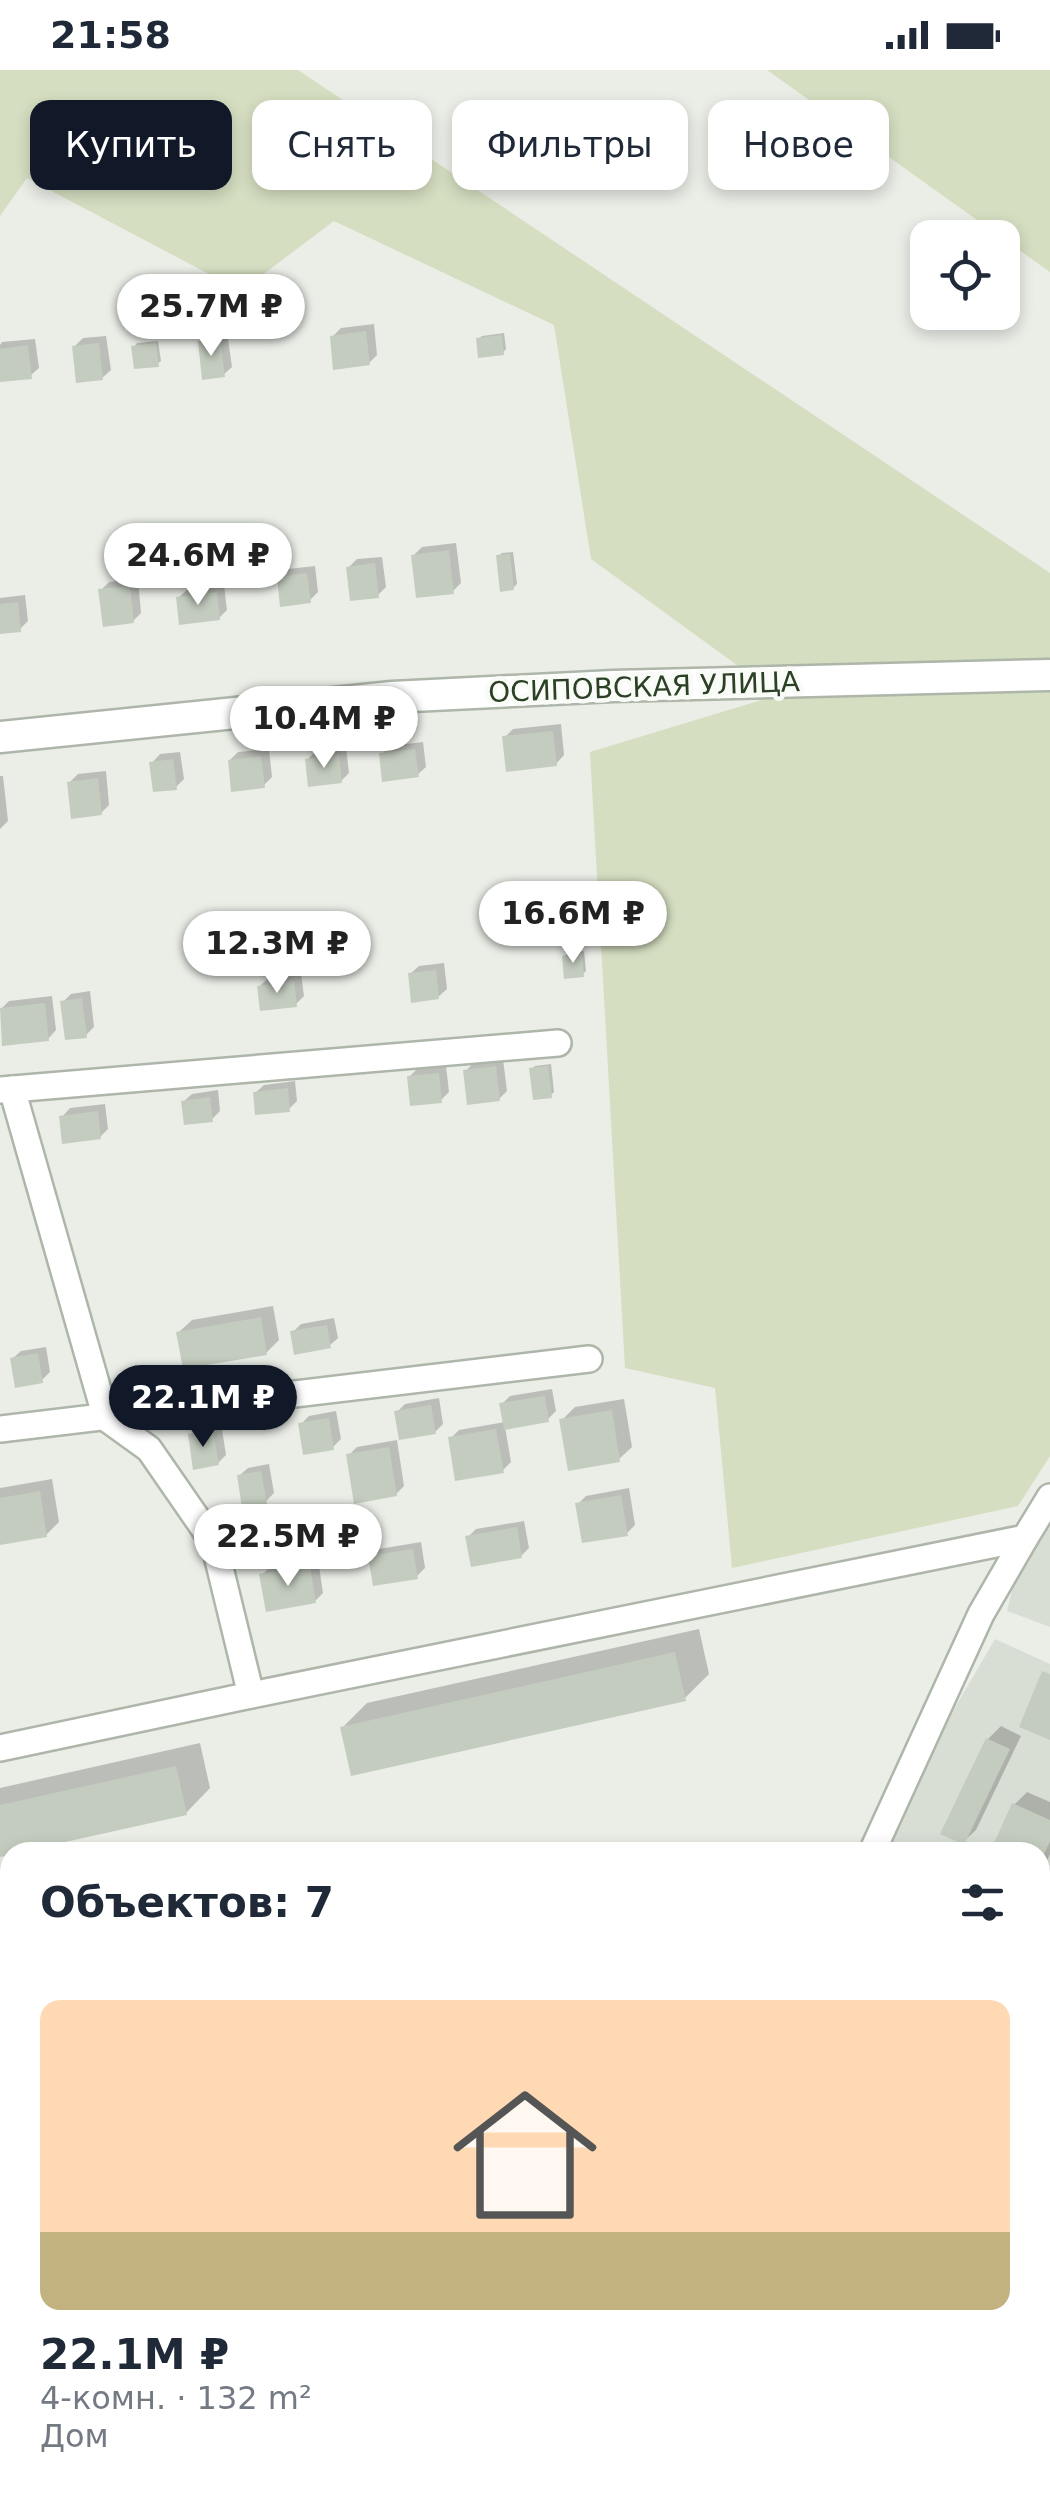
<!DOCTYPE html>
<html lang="ru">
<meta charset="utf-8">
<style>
body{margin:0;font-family:"DejaVu Sans",sans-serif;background:#f6f6f7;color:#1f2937;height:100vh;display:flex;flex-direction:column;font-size:38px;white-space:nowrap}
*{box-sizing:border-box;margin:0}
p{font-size:32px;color:#747a83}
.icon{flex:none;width:55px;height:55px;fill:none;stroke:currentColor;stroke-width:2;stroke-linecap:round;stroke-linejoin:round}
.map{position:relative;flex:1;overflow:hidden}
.drawer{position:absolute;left:0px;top:1772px;width:1050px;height:672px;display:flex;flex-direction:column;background:#fff;border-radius:30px 30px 0 0;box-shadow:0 5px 15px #0003}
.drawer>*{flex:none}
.top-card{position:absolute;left:30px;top:30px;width:990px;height:90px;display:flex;gap:20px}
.tools{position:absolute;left:910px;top:150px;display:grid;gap:20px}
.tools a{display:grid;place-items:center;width:110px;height:110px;border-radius:20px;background:#fff;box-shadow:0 5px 15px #0003;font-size:50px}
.price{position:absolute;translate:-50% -85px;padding:0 22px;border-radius:35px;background:#fff;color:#222;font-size:32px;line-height:65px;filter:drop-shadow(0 2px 5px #0008)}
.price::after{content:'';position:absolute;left:50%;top:60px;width:30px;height:22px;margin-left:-15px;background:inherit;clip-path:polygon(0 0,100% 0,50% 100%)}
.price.on{background:#111827;color:#fff}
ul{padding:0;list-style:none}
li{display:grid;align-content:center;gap:20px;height:530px;padding:0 40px}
li span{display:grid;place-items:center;height:310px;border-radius:20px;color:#555}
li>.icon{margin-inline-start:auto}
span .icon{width:180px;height:180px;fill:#fffc;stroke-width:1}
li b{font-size:42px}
h2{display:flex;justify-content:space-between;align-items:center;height:120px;padding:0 40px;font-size:42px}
.chip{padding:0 35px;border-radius:20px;background:#fff;box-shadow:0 5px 15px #0003;font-size:35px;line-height:90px}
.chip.on{background:#111827;color:#fff}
.status{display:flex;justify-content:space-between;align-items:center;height:70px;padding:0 50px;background:#fff;direction:ltr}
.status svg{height:28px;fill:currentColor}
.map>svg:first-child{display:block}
.built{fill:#d9ded5}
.green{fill:#d5dec1}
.shadow{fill:#0003}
.building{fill:#c4ccbf}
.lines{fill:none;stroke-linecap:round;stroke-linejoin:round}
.minor-casing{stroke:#adb6a9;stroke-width:30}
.tertiary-casing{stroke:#adb6a9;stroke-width:35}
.minor{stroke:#fff;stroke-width:25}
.tertiary{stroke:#fff;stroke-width:30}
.labels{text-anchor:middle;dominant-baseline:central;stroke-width:9;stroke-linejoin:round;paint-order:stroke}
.street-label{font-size:28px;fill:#2c4026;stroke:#f9fbf7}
</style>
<div class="status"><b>21:58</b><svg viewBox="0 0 49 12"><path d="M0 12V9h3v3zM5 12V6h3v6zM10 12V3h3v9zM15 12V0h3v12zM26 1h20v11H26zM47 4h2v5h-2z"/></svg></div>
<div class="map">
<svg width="1050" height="2443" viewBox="0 0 1050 2443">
<rect width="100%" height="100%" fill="#eaeee7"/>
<g class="built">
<polygon points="1050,1431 1050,1557 1007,1541 1025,1468"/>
<polygon points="995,1569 1050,1594 1050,2443 0,2443 0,2023 10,2084 10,2435 1040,2435 1040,1782 871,1782"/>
</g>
<g class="green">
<polygon points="0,0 298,0 1050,503 1050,1386 1018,1436 732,1498 715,1318 625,1298 590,682 778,625 591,489 554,255 334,151 241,221 27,108 0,146"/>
<polygon points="767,0 1050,0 1050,202"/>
<polygon points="10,2015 10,2248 0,2228 0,2044 2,2027"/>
</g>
<g class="shadow">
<polygon points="374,254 377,285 369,293 332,267 341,258"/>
<polygon points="227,262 232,297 223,305 200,272 209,264"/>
<polygon points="504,263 506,279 503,282 478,269 482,266"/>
<polygon points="106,266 111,300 102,308 74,277 83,268"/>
<polygon points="35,269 39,298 30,306 0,310 0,275 2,272"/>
<polygon points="158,271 161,291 157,294 134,277 137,273"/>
<polygon points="456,473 461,513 453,521 414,485 422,477"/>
<polygon points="513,482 517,514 513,518 498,486 502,483"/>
<polygon points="382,487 386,517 378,525 348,498 357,489"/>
<polygon points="315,496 318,522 309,531 280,508 288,499"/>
<polygon points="138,509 141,543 133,551 101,520 109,512"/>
<polygon points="224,515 227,540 219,548 178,528 187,520"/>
<polygon points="25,525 28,551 20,559 0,562 0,528"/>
<polygon points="561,654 564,685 556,694 505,667 513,659"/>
<polygon points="423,672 426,697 417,705 382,684 390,676"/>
<polygon points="346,678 349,703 341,711 307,690 316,681"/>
<polygon points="269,679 272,707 264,715 230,690 238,682"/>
<polygon points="180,682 184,709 176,717 152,693 160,684"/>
<polygon points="106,701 109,735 101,743 69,713 78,704"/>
<polygon points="0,706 3,706 8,751 0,759"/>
<polygon points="584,881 586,901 583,904 564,887 568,883"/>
<polygon points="444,893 447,919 438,927 410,904 419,896"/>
<polygon points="301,904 304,926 296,934 260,916 268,908"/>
<polygon points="90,921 94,957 86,965 63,932 71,924"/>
<polygon points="52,926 56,960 48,969 1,939 9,931"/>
<polygon points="503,989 507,1021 499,1029 466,1001 474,992"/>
<polygon points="551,994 554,1022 550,1026 532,999 535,996"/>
<polygon points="446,996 449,1022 441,1030 409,1007 417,999"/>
<polygon points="295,1011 297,1031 289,1039 255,1023 264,1015"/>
<polygon points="218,1020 220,1041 212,1049 183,1032 192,1024"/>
<polygon points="105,1034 108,1059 100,1067 62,1047 70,1038"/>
<polygon points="273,1236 279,1270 266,1283 179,1262 192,1250"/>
<polygon points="334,1248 338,1268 329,1276 293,1262 301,1254"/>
<polygon points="46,1277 50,1302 42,1310 12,1289 21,1281"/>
<polygon points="552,1319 556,1341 548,1349 505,1357 511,1392 502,1401 451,1368 459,1360 505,1352 502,1334 510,1326"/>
<polygon points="439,1328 443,1354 435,1362 397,1342 405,1334"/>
<polygon points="624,1329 632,1377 619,1389 562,1350 575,1337"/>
<polygon points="336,1341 341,1369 333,1377 301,1354 309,1346"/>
<polygon points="221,1353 226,1385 218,1393 190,1365 199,1357"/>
<polygon points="397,1370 404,1416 396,1424 349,1385 357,1377"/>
<polygon points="269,1394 274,1423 266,1431 239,1406 248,1398"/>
<polygon points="52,1409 59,1452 46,1465 0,1473 0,1418"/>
<polygon points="629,1418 635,1455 627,1463 578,1434 586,1426"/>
<polygon points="524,1451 529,1478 521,1486 468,1467 476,1459"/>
<polygon points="421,1472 425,1498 417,1506 371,1487 379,1479"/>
<polygon points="318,1489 323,1523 315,1531 262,1505 270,1497"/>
<polygon points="699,1559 709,1604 685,1628 342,1658 367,1633"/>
<polygon points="1001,1656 1021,1666 976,1760 963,1772 988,1669"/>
<polygon points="200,1673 210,1718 186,1743 0,1784 0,1718"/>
<polygon points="1027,1722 1050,1732 1050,1784 1040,1807 1040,1782 993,1782 1014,1735"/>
<polygon points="1040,1873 1050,1877 1050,1921 1040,1944"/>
<polygon points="565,2435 672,2435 680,2443 573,2443"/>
<polygon points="729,2435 805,2435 797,2443 737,2443"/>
</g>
<g class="building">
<polygon points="366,261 370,295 333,300 330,266"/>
<polygon points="502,265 504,285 478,288 476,268"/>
<polygon points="220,268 225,307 202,310 198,271"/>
<polygon points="99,273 103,310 76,313 72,276"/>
<polygon points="156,273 159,297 134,299 131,276"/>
<polygon points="28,275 32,309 0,312 0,279"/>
<polygon points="449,480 454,524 416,528 411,485"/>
<polygon points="510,484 514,520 500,522 496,485"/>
<polygon points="375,493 379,528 350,531 346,497"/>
<polygon points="307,503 311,533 280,537 277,507"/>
<polygon points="130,516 134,553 103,557 98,519"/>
<polygon points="217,522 220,550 179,555 176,527"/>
<polygon points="18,532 21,562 0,564 0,534"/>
<polygon points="553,661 557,696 506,702 502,666"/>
<polygon points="415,679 419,707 382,712 379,683"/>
<polygon points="339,685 342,713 308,717 305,689"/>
<polygon points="261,686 265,718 231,722 228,690"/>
<polygon points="173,689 177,720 153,722 149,692"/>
<polygon points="98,708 102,745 71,749 67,712"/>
<polygon points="582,883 584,907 564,909 562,886"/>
<polygon points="436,900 439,929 411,933 408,903"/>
<polygon points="294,911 297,937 260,941 257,916"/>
<polygon points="82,928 87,968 65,970 60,931"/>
<polygon points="45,933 49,971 2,976 0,938"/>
<polygon points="496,996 500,1031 467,1035 463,1000"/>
<polygon points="548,996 552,1028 533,1030 529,998"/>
<polygon points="439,1003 442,1033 410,1036 407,1006"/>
<polygon points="288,1018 290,1042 255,1045 253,1022"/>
<polygon points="210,1027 213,1052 184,1055 181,1031"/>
<polygon points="98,1041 101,1069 62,1074 59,1046"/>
<polygon points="261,1247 267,1285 183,1299 176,1262"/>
<polygon points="327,1255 331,1278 294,1285 290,1261"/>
<polygon points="38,1283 43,1313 15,1318 10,1288"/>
<polygon points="545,1326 549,1352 504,1360 499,1333"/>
<polygon points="431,1335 436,1364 399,1370 394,1341"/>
<polygon points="612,1340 620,1392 568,1401 559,1349"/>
<polygon points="329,1348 334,1380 303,1385 298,1353"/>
<polygon points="496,1359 504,1403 455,1411 448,1367"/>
<polygon points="213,1360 219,1395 193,1400 188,1364"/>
<polygon points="389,1377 397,1426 354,1434 346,1384"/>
<polygon points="261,1401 267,1434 242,1438 237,1405"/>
<polygon points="40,1421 47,1467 0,1475 0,1428"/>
<polygon points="621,1425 628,1466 582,1473 575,1433"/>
<polygon points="517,1457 522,1488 471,1497 465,1466"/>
<polygon points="413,1479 418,1509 373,1516 368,1486"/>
<polygon points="310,1496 316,1533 266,1542 259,1504"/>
<polygon points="675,1582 686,1631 351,1706 340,1657"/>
<polygon points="1042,1601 1050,1604 1050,1670 1019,1657"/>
<polygon points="986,1668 1010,1679 964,1775 940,1764"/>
<polygon points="176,1696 187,1745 20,1782 10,1782 10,1785 0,1787 0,1735"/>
<polygon points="1012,1733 1050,1750 1050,1771 1040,1794 1040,1782 990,1782"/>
<polygon points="1040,1897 1050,1901 1040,1926"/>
<polygon points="1050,2064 1050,2163 1040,2158 1040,2088"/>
<polygon points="561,2435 638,2435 646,2443 569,2443"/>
<polygon points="725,2435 783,2435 791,2443 733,2443"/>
</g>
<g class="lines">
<g class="minor-casing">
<g id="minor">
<polyline points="12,1019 106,1348 149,1379 214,1473 251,1625"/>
<polyline points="0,1020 558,973"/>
<polyline points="0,1359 589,1289"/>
<polyline points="0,1678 251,1625 1025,1468 1050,1427"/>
<polyline points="872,1782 981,1544 1025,1468"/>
</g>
</g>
<g class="tertiary-casing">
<polyline id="tertiary" points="0,667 392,627 613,616 1050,605"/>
</g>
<use href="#minor" class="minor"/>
<use href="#tertiary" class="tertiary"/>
</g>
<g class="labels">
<g class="street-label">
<text transform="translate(644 617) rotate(-2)">ОСИПОВСКАЯ УЛИЦА</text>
</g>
</g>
</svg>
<div class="tools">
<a><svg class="icon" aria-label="locate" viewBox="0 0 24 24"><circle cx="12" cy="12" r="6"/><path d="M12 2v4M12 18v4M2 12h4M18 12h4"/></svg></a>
</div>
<b class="price" style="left:211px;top:289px">25.7M ₽</b>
<b class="price" style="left:198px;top:538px">24.6M ₽</b>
<b class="price" style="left:324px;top:701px">10.4M ₽</b>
<b class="price" style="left:573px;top:896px">16.6M ₽</b>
<b class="price" style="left:277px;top:926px">12.3M ₽</b>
<b class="price on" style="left:203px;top:1380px">22.1M ₽</b>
<b class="price" style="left:288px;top:1519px">22.5M ₽</b>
<div class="top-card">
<a class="chip on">Купить</a>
<a class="chip">Снять</a>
<a class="chip">Фильтры</a>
<a class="chip">Новое</a>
</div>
<section class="drawer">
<h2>Объектов: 7<svg class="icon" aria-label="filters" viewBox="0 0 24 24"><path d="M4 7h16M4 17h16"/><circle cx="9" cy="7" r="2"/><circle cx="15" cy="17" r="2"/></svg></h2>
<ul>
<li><span style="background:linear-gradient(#ffd9b3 75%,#c2b280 0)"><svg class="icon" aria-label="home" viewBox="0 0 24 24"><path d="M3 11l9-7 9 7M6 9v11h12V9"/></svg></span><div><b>22.1M ₽</b><p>4-комн. · 132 m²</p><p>Дом</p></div></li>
</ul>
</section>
</div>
